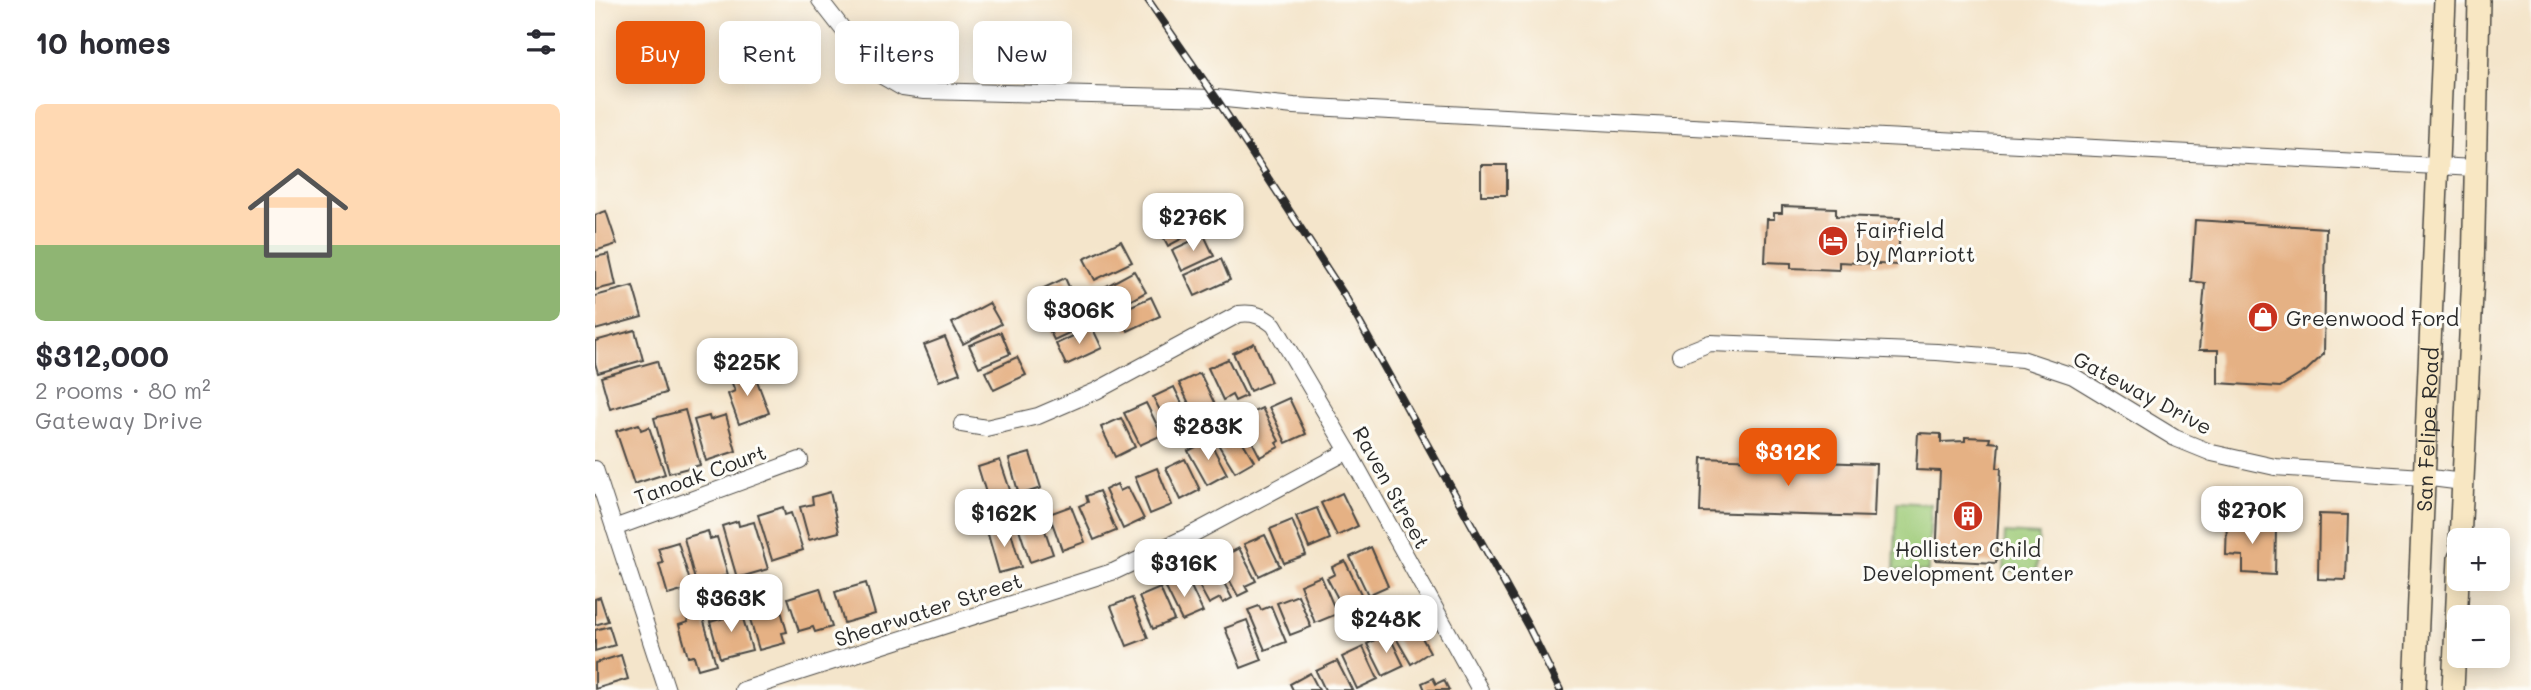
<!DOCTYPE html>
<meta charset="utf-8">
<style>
body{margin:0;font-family:Mali,sans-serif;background:#f7f7f7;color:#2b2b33;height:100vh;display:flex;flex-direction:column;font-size:26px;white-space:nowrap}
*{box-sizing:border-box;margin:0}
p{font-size:23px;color:#7c7c81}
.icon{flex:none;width:38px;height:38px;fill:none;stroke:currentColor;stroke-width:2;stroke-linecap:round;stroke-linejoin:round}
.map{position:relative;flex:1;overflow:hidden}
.panel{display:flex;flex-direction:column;background:#fff;width:595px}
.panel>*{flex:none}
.hud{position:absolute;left:21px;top:21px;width:665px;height:63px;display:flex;gap:14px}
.controls{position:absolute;left:1852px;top:528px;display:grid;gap:14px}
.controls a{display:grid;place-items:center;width:63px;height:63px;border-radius:10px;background:#fff;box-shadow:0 4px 18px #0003;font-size:35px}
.price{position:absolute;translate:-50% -60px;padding:0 16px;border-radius:14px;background:#fff;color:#222;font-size:23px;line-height:46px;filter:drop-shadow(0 2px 4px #0008)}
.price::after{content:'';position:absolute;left:50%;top:42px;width:21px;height:16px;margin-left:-10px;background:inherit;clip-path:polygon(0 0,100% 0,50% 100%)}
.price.active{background:#ea580c;color:#fff}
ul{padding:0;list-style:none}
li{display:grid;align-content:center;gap:14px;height:371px;padding:0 35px}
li+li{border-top:2px solid #e1e1e2}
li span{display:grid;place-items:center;height:217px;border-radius:10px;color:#555}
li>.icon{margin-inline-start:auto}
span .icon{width:126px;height:126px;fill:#fffc;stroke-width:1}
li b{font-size:30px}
h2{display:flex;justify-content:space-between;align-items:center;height:84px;padding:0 35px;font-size:30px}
.pill{padding:0 24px;border-radius:10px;background:#fff;box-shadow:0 4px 18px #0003;font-size:24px;line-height:63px}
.pill.active{background:#ea580c;color:#fff}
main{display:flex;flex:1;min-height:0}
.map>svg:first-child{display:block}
.green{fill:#9ecb78;stroke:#647b52;stroke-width:2}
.building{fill:#e5b184}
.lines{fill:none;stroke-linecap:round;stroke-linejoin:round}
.street-casing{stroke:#494743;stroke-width:18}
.secondary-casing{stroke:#494743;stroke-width:24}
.street{stroke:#fff;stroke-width:16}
.secondary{stroke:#f8e7c3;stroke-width:21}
.rail-casing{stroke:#2b2b2b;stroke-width:8}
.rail{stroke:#fdfcf7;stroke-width:5;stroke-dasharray:16;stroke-linecap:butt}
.labels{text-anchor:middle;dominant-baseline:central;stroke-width:6;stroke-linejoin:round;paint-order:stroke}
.poi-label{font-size:21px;fill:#2b2b2b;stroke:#fdfcf7;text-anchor:start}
.street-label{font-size:21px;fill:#2b2b2b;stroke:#fdfcf7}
</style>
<main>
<section class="panel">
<h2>10 homes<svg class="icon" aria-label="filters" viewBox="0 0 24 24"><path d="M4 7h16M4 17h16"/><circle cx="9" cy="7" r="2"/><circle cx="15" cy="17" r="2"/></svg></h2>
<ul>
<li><span style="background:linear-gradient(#ffd9b3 65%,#8fb573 0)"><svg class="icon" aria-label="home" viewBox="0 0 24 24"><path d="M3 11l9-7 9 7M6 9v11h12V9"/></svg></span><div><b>$312,000</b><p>2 rooms · 80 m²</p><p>Gateway Drive</p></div></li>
</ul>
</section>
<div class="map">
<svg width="1936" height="690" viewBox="0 0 1936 690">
<rect width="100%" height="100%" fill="#fdfcf7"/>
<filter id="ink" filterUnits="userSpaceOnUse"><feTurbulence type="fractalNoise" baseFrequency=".0143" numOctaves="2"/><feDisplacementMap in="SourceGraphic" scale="14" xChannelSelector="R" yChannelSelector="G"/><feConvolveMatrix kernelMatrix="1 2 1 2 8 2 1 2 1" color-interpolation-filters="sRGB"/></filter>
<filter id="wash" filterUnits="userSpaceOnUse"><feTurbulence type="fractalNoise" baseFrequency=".00686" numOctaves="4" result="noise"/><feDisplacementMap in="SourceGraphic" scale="28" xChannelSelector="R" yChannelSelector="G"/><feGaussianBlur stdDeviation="1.57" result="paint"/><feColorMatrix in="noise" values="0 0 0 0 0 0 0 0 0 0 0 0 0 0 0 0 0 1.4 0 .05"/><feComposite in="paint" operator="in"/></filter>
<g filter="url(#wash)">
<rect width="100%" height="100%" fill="#f4e5cb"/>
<g class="green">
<polygon points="1302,502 1336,504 1333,572 1299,570"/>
<polygon points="1410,533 1444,535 1441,573 1408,571"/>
</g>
<g id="blocks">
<g class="building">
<rect x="886" y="165" width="26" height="30"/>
<polygon points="599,206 609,227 573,246 562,225"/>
<polygon points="1187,206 1241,208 1241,216 1305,218 1303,265 1244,262 1244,270 1196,268 1196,263 1170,262 1172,219 1179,219 1179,213 1187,213"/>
<polygon points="11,211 22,244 0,251 0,215"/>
<polygon points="1600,220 1731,228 1729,354 1711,371 1685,387 1623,383 1623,350 1604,350 1610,283 1596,281"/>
<polygon points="609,235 619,256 587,271 577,250"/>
<polygon points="526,241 537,262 500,280 489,259"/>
<polygon points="14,254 21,285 0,290 0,257"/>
<polygon points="626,259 635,280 600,296 590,275"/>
<polygon points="539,271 551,292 520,309 508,288"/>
<polygon points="470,278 479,298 445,314 436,294"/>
<polygon points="38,286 47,317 0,330 0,296"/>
<polygon points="556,297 565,316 533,331 530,325 523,328 516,315"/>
<polygon points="394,303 406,324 368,344 357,323"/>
<polygon points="481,304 491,325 459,340 449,319"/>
<polygon points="497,327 507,348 471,365 461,344"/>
<polygon points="40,330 48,360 3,373 0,363 0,341"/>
<polygon points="406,332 415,354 384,367 374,345"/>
<polygon points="350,337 365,373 344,381 329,345"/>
<polygon points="659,343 676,382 655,391 638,353"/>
<polygon points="422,357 431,375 399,390 390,372"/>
<polygon points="633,359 651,396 640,401 637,395 628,400 613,368"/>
<polygon points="62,361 71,393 15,409 6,377"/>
<polygon points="158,370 174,413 144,424 133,394 140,391 135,378"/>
<polygon points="605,373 622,409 601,418 584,383"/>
<polygon points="579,387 594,418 574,428 558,397"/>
<polygon points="694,398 711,434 691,443 674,407"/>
<polygon points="551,403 567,435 545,445 529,413"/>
<polygon points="667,408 684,441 681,443 684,447 665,457 648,424 657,420 654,414"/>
<polygon points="90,410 105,465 74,473 59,418"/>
<polygon points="131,415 141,451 111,461 99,420 114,416 115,420"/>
<polygon points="526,418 540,447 520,457 506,427"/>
<polygon points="44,424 46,430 54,427 70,474 39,484 21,431"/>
<polygon points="628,429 631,435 640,429 659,461 640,472 618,436"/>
<polygon points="1323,433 1346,434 1346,442 1370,441 1370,437 1395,438 1394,442 1404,443 1402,468 1406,468 1401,563 1341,560 1345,471 1321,470"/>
<polygon points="614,440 632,474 612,485 593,451"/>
<polygon points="435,453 446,488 424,495 414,459"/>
<polygon points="1107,458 1281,464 1279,517 1105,512"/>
<polygon points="590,459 605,490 586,500 571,468"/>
<polygon points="405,460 418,499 395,506 383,467"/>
<polygon points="562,468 577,505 555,514 540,477"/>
<polygon points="522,484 525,491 533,487 549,519 528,529 510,490"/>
<polygon points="504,491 521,531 499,540 484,506 493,502 491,496"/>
<polygon points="235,492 244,532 214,540 205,507 218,504 217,497"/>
<polygon points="747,493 763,526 742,536 726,503"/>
<polygon points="476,506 490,542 467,550 454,514"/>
<polygon points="188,507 190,515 196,513 208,550 177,560 163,515"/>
<polygon points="722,508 735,539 714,548 701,516"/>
<polygon points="444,513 458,554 435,562 423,526 433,523 431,517"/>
<polygon points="1724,514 1753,515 1751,580 1723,579"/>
<polygon points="1632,518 1652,519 1652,526 1681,528 1680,575 1648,573 1648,556 1631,555"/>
<polygon points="697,520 711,555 689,563 675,529"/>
<polygon points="143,521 144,526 159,522 173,569 142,578 127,526"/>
<polygon points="414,525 426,567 404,573 392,531"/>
<polygon points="113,531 115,539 122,537 133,575 101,584 89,538"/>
<polygon points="670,535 685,566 664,576 649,544"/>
<polygon points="83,542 97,588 73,595 64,564 68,563 63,548"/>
<polygon points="776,547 793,586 773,595 755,557"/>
<polygon points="644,548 661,581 650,586 653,591 643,596 623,559"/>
<polygon points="750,561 768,598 748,608 732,578 740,574 737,567"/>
<polygon points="618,562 637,598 628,603 625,598 614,604 597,573"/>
<polygon points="591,576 608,612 587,621 570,586"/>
<polygon points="726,576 742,614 720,623 705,585"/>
<polygon points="271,583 280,614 249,623 240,592"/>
<polygon points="225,588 237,627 220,632 218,627 204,631 193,598"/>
<polygon points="565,588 579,620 558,629 544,597"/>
<polygon points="703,595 716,627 695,635 682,603"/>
<polygon points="182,596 192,632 187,633 190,643 164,650 151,605"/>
<polygon points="5,597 13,621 0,625 0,599"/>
<polygon points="537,598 553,638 532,646 516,606"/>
<polygon points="664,606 666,610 676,606 691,642 670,650 653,610"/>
<polygon points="145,608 157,650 125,658 115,622 129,618 127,613"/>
<polygon points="106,611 121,664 103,669 99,656 93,657 84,625 93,622 91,615"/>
<polygon points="652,620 667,660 646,668 630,628"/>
<polygon points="817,620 835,652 816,664 797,631"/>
<polygon points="14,626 20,645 0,651 0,630"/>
<polygon points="793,633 809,666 788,676 772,644"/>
<polygon points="768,647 783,679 762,689 747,657"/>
<polygon points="26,655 33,679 0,689 0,663"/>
<polygon points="742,661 757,690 730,690 721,671"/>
<polygon points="715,673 724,690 698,690 695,684"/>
<polygon points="838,678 841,684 849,680 854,690 830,690 827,683"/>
</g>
</g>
</g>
<g filter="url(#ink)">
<use href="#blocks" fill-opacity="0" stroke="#494743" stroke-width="2"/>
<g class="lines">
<g class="street-casing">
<g id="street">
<polyline points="225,0 282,73 308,88 329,91 621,98 699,106 1880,168"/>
<polyline points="1085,355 1115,343 1342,352 1427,359 1478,376 1580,438 1617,453 1680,467 1828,477 1868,482"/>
<path d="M367 424 391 428 443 416 501 391 644 314C658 312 668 316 679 325L753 451 885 690"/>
<polyline points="0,469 72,690"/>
<polyline points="19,528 205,460"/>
<polyline points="148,690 520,571 592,537 753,451"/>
</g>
</g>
<g class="secondary-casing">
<g id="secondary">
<polyline points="1865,541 1878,274 1884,0"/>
<path id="s1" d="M1820 690 1850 0"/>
<polyline points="1858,690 1864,558"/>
</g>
</g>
<use href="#street" class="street"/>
<use href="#secondary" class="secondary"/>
<g class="rail-casing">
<polyline id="rail" points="553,0 621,98 751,298 934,628 965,690"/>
</g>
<use href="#rail" class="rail"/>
</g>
</g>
<defs>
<g id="hotel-disc" transform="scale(1.575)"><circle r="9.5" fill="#c8321e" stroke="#fdfcf7"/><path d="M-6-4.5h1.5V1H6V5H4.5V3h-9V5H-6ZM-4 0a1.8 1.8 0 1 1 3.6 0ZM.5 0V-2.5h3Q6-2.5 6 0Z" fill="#fff"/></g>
<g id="shop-disc" transform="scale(1.575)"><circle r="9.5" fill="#c8321e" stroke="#fdfcf7"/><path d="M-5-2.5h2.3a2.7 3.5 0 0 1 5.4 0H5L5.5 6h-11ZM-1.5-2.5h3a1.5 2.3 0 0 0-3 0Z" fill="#fff"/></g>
<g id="building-disc" transform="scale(1.575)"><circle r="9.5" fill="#c8321e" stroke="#fdfcf7"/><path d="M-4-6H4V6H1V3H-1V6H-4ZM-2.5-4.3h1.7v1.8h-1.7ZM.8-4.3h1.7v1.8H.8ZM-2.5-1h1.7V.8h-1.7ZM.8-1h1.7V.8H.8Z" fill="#fff"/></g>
</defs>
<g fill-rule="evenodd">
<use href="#hotel-disc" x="1238" y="241"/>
<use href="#shop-disc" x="1668" y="317"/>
<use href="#building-disc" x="1373" y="516"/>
</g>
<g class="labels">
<g class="poi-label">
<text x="1261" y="229">Fairfield<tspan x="1261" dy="24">by Marriott</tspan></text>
<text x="1691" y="317">Greenwood Ford</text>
<text x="1373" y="548" text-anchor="middle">Hollister Child<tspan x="1373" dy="24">Development Center</tspan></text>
</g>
<g class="street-label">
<text transform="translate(1548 392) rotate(28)">Gateway Drive</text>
<text stroke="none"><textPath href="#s1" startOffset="261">San Felipe Road</textPath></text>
<text transform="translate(105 474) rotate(-20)">Tanoak Court</text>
<text transform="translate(797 487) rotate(61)">Raven Street</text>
<text transform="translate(333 609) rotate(-18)">Shearwater Street</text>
</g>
</g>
</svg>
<div class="controls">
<a>+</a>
<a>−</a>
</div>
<b class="price" style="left:598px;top:253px">$276K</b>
<b class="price" style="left:484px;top:346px">$306K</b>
<b class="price" style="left:152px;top:398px">$225K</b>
<b class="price" style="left:613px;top:462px">$283K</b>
<b class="price active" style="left:1193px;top:488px">$312K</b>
<b class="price" style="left:1657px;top:546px">$270K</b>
<b class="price" style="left:409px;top:549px">$162K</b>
<b class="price" style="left:589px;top:599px">$316K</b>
<b class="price" style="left:136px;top:634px">$363K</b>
<b class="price" style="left:791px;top:655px">$248K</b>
<div class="hud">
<a class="pill active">Buy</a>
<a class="pill">Rent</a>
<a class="pill">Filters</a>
<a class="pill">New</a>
</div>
</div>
</main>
